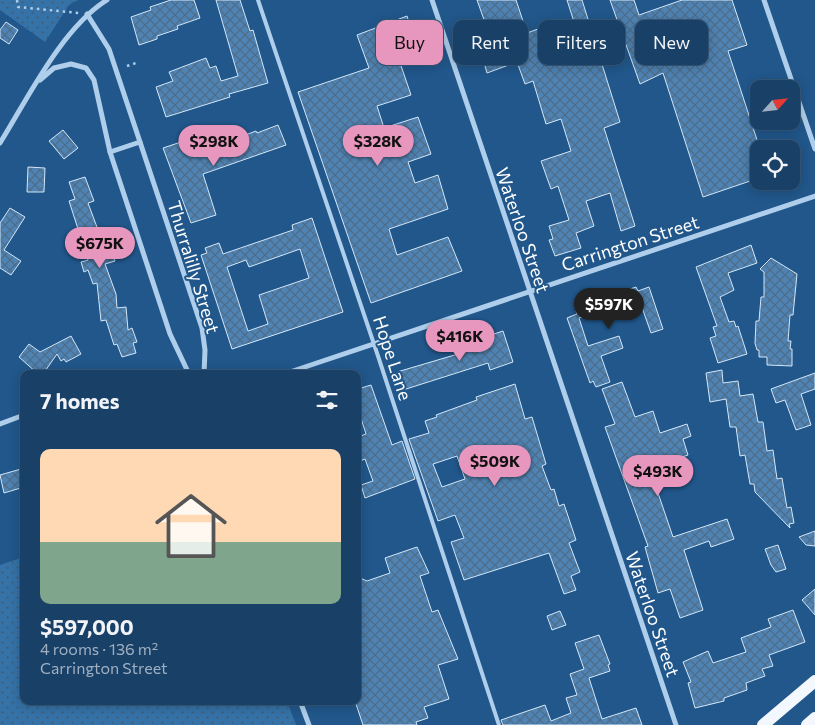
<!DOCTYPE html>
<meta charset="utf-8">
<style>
body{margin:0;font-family:Commissioner,sans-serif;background:#22486e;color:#f1f3f6;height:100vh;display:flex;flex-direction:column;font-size:19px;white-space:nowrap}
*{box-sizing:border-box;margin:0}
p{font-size:16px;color:#9fafc0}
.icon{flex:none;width:28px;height:28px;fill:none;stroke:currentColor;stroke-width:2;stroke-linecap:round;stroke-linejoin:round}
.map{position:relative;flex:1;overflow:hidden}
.drawer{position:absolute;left:20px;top:370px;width:341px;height:335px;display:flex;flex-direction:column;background:#194168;border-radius:10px;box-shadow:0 2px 12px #0003,0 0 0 1px #375a7c}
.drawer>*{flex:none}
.top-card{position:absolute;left:376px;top:20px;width:364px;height:45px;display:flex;gap:10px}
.needle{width:32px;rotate:63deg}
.fabs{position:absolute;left:750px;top:80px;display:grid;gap:10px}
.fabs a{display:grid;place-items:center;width:50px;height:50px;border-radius:10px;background:#194168;box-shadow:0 2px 12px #0003,0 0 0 1px #375a7c;font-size:25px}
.price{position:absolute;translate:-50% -42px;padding:0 11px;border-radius:18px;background:#e797bd;color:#111;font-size:16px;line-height:32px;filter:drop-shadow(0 1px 2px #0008)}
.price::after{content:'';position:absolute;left:50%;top:30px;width:15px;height:11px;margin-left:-8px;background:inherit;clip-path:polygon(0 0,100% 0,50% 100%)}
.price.selected{background:#222;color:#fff}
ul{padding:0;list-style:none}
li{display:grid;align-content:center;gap:10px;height:265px;padding:0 20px}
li+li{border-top:1px solid #375a7c}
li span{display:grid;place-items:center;height:155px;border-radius:10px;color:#555}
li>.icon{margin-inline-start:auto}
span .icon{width:90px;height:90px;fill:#fffc;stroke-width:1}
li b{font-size:21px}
h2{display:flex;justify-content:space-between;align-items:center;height:60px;padding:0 20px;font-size:21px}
.chip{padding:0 18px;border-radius:10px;background:#194168;box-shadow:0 2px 12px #0003,0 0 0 1px #375a7c;font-size:18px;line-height:45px}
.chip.selected{background:#e797bd;color:#111}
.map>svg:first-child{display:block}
.park{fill:url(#park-dots)}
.building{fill:url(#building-cross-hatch);stroke:#d3e7f8;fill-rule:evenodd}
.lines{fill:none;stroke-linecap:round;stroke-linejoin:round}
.path{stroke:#aeceeb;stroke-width:2.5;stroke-dasharray:2.5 4;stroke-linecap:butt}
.service{stroke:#aeceeb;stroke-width:4}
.minor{stroke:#aeceeb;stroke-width:5}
.primary{stroke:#f3f8fe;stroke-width:12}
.labels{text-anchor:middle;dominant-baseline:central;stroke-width:4;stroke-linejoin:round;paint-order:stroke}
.street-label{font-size:18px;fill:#fff;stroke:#21578b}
</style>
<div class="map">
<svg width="815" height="725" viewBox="0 0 815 725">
<defs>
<pattern id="park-dots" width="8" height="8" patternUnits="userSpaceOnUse" patternTransform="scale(1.25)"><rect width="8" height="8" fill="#3572a8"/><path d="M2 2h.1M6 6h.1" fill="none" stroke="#425d75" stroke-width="1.8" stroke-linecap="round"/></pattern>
<pattern id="building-cross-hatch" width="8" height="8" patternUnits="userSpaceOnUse" patternTransform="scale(1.25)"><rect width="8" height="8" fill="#4e83b4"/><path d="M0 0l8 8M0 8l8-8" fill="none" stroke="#4d6d8a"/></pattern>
</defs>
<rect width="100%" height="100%" fill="#21578b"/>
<g class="park">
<polygon points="0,0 78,0 69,5 45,42 0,10"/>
<polygon points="24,557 24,701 287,701 296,725 0,725 0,565"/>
</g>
<g class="building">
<polygon points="171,0 194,0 200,18 177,26 178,29 157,36 157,39 139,45 131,17 151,10 150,7"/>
<polygon points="216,0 240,0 250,31 253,30 268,83 229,94 230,97 166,117 156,87 173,81 169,72 206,58 210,68 216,66 221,81 238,76"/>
<polygon points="477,0 516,0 527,33 546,26 556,57 582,47 567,0 582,0 620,122 604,128 635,226 621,231 610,193 586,201 594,226 576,233 581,248 555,256 549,240 553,239 549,226 569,220 558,186 551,189 541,161 571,151 561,119 546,124 533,81 525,84 517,62 487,73 480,49 493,45"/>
<polygon points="610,0 634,0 639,15 682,0 732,0 747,45 728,51 759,146 759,178 703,197 663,73 640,84"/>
<polygon points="407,16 416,44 396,51 411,95 377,106 384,128 418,117 431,154 408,162 415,183 438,175 448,209 389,229 397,255 448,237 462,271 371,303 298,92 369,68 357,35"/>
<polygon points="6,22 18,30 9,44 0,38 0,30"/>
<polygon points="278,125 286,145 203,174 216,215 191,223 163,148 184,141 189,156 256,131 257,133"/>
<polygon points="63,130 78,148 64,159 49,141"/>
<polygon points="28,167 45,168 44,192 27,192"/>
<polygon points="85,177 94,201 88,203 104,246 99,247 102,255 112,251 115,261 105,264 116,294 117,308 126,307 128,330 132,328 137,342 133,343 136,353 122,357 117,344 114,345 106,320 101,321 97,283 93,284 88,270 84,272 81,262 88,260 69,201 75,199 69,182"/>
<polygon points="10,208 25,217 4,250 21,261 11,275 0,268 0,223"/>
<path d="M312 218 343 312 232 349 201 255 207 253 205 248 219 243 223 254 293 230 292 225ZM300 249 309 278 259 295 268 324 248 331 227 267 246 260 249 267Z"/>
<polygon points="751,245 757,263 728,273 734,290 720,297 729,322 734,321 736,327 738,326 747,354 718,363 710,338 716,336 713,327 717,326 696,267"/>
<polygon points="771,258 797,274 793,315 790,315 788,341 791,341 790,349 792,349 792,366 767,365 767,357 759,357 759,350 757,350 755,343 756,321 759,321 761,297 764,297 764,272 760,269"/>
<polygon points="636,287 638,291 649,287 663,329 651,333 639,299 579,318 588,346 619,336 623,348 601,356 610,382 596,387 593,381 590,383 567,318 577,314 575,307"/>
<polygon points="503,331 513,362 490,370 488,363 403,390 397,372 475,349 473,341"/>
<polygon points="71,336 81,354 66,362 64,359 61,361 57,354 43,374 38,374 19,357 29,344 40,352"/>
<polygon points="722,370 723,383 738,381 740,396 753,394 758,422 763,422 767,451 773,450 777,479 782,478 787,508 791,507 794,523 789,524 790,528 755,492 754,484 750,484 745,455 740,456 736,427 730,427 726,399 710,402 706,373"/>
<polygon points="815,373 815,389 801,394 811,425 796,430 785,400 776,403 771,389"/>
<polygon points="622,382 635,417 653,411 660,433 687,424 691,436 683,439 688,455 653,467 661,488 657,490 673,537 727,519 734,539 711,547 709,541 684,550 703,610 680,618 670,589 658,593 645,547 648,546 605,427 615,424 602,389"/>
<path d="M515 384 525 419 532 417 546 464 542 466 551 490 554 489 559 506 564 504 576 540 569 543 580 572 571 576 576 590 564 594 549 553 464 580 451 542 464 538 455 515 438 521 409 439 429 433 425 421 437 417 436 415 477 400 476 397ZM457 456 465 479 442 487 433 464Z"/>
<polygon points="371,385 392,445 402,441 415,479 365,498 361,485 373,481 365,459 358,462 358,437 366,434 358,409 358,389"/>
<polygon points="21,469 24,487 4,493 0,475"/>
<polygon points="815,531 815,546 806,545 799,537"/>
<polygon points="778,545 786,569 776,572 771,565 765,549"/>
<polygon points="417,547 429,573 420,576 432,612 438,610 458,659 438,665 449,699 424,707 428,718 416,722 417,725 363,725 355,701 358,701 358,577 367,581 390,573 385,558"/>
<polygon points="815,589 815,615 802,600"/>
<polygon points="793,610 805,642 769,655 773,666 762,669 765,676 746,683 747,690 724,698 724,701 695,708 688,683 691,682 683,662 708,651 713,663 746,652 741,638 771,627 768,619"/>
<polygon points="560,611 566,625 552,630 547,616"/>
<polygon points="599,635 610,664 608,665 610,671 589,678 602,719 636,708 642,725 503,725 501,720 545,705 551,721 571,713 566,698 577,695 570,674 584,669 575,643"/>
</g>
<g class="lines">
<g class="path">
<polyline points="17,0 18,7 79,13"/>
<polyline points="127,66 139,62"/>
</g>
<polyline class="service" points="258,0 378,356 499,725"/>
<g class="minor">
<polyline points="432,0 676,725"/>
<polyline points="764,0 815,149"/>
<polyline points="87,14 109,49 202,328 205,350 204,374"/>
<polyline points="40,80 54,68 71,64 86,68 94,80 110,152 170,334 189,374"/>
<path d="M0 143C28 98 62 28 107 0"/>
<polyline points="110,152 140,142"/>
<polyline points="140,374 143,373"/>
<polyline points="284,374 815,196"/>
<polyline points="0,424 24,415"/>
<polyline points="300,701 309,725"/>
</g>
<g class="primary">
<polyline points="763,725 815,681"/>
<polyline points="807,725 815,718"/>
</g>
</g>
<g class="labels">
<g class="street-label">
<text transform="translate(523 230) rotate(71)">Waterloo Street</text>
<text transform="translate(630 243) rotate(-18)">Carrington Street</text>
<text transform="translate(194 267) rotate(73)">Thurralilly Street</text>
<text transform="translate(393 358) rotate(72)">Hope Lane</text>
<text transform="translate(653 614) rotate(71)">Waterloo Street</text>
</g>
</g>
</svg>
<div class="fabs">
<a><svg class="needle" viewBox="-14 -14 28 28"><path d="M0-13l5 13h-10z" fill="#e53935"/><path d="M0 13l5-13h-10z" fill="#9fafc0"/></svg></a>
<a><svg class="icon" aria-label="locate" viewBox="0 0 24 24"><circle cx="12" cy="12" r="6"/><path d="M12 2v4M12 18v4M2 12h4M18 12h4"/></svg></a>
</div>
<b class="price" style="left:214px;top:167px">$298K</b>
<b class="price" style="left:378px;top:167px">$328K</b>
<b class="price" style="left:100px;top:269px">$675K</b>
<b class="price selected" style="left:609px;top:330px">$597K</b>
<b class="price" style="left:460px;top:362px">$416K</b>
<b class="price" style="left:495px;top:487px">$509K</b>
<b class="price" style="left:658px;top:497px">$493K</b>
<div class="top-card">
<a class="chip selected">Buy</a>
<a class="chip">Rent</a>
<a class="chip">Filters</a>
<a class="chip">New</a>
</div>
<section class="drawer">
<h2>7 homes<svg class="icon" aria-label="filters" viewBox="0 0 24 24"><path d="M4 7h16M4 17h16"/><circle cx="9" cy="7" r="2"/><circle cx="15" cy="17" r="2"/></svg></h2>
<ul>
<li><span style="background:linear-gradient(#ffd9b3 60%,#7fa58c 0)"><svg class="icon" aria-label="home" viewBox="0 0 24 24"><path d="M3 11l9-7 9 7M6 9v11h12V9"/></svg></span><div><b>$597,000</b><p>4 rooms · 136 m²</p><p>Carrington Street</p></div></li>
</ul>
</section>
</div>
